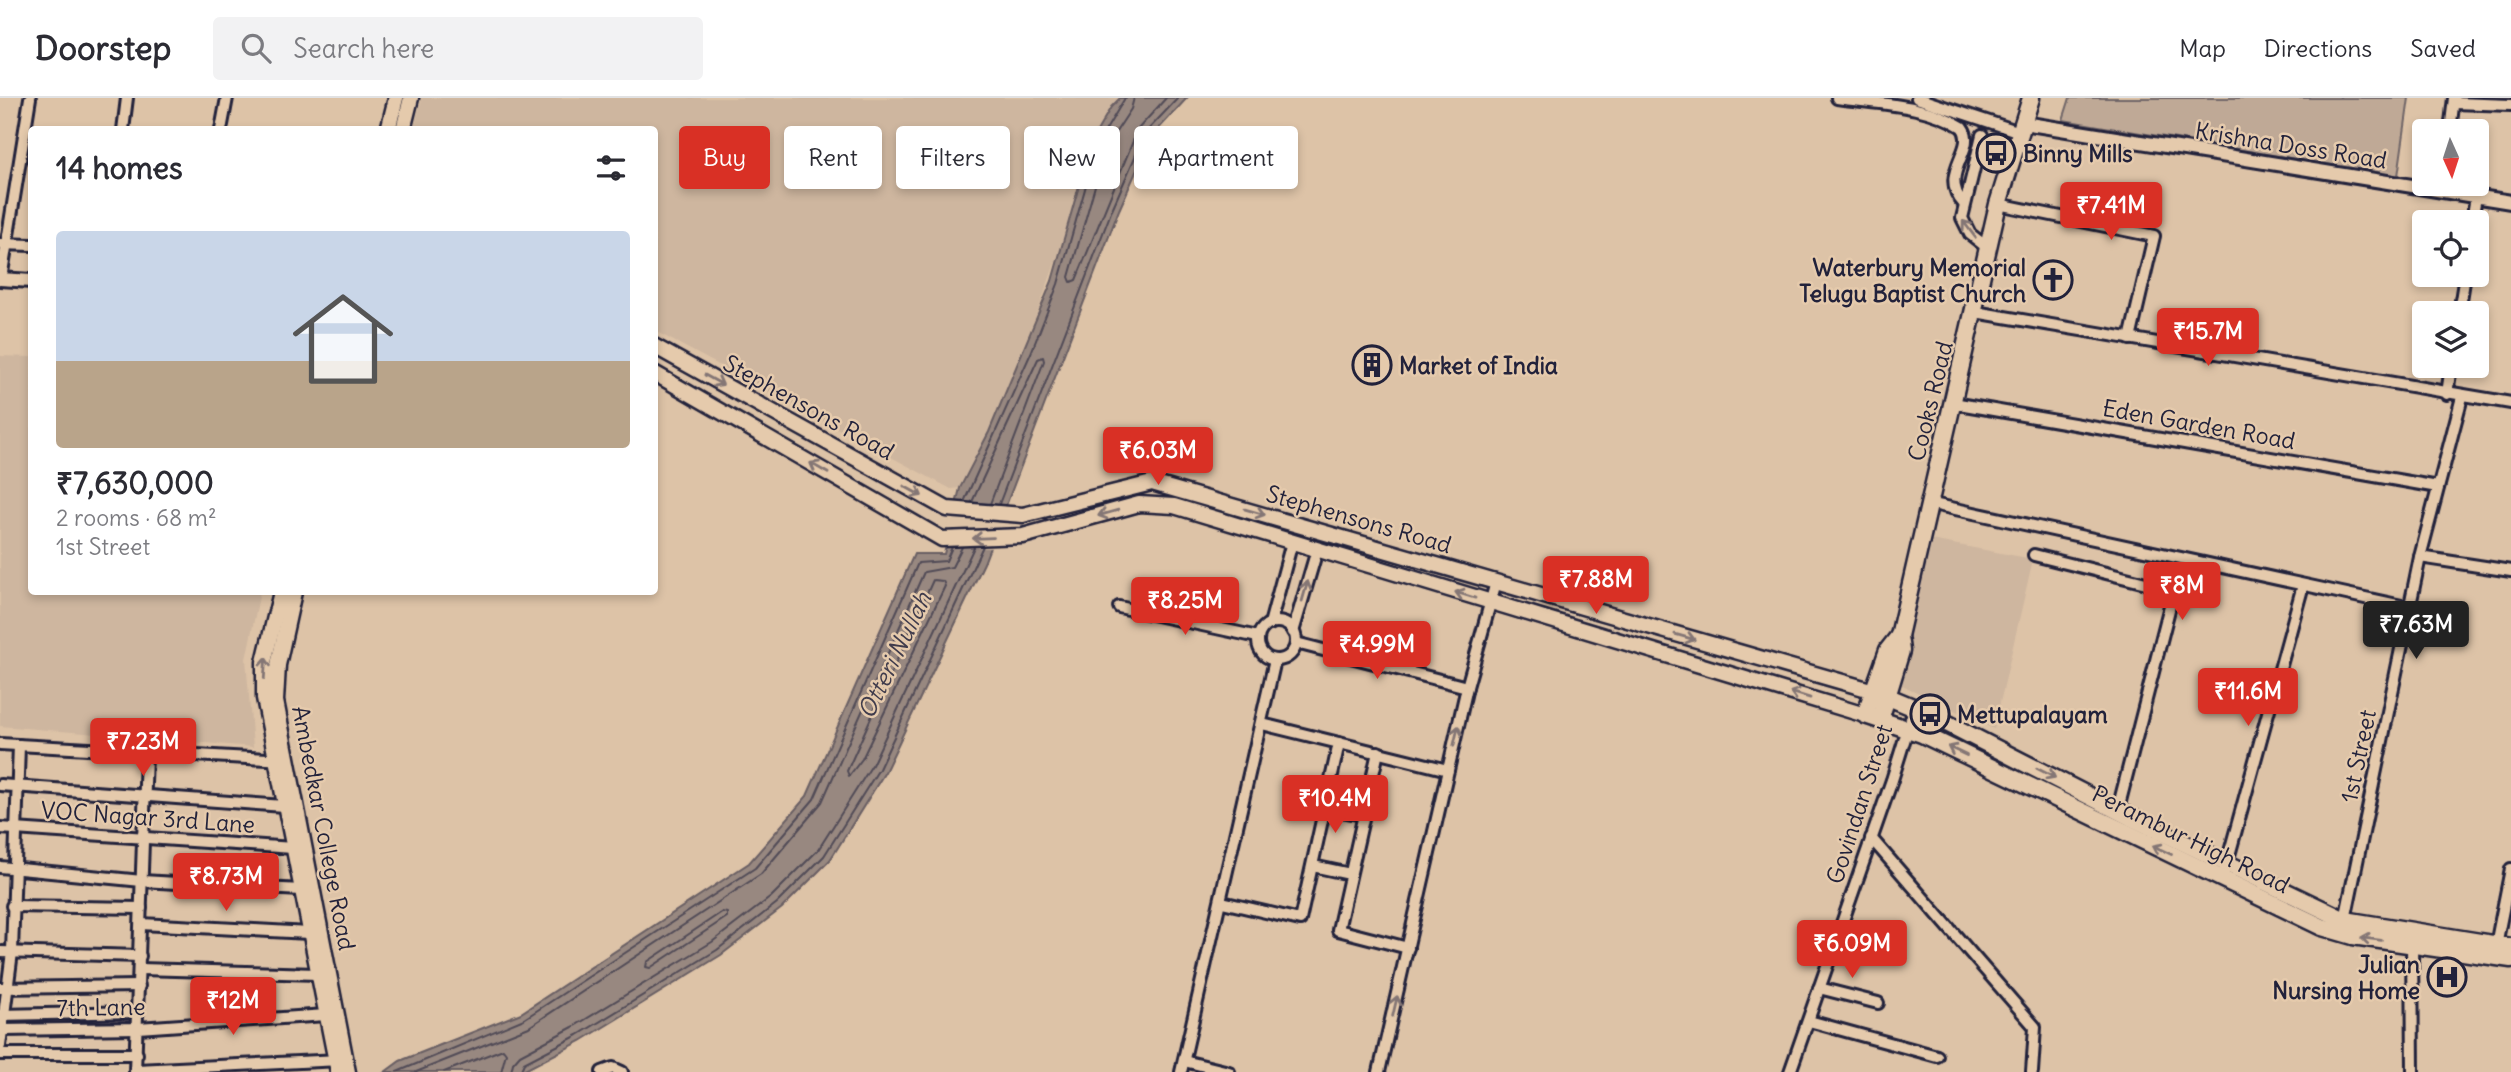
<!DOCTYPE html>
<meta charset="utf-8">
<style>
body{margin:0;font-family:Delius,sans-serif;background:#f2f2f3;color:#2b2b33;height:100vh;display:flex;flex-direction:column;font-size:26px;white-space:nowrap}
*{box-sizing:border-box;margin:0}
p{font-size:23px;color:#7c7c81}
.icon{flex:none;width:38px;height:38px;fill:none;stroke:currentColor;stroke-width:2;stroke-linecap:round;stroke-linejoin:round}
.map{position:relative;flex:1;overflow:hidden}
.sheet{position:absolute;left:28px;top:28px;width:630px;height:469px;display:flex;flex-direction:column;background:#fff;border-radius:7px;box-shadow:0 4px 10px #0003}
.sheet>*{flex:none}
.guide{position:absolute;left:679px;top:28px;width:665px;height:63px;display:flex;gap:14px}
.needle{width:46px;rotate:177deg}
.controls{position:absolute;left:2412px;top:21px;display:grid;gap:14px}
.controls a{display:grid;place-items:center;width:77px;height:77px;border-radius:7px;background:#fff;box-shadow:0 4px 10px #0003;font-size:35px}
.price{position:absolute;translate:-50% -60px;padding:0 16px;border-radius:7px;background:#d93025;color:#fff;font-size:23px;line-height:46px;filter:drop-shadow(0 2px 4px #0008)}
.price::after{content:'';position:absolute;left:50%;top:42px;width:21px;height:16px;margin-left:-10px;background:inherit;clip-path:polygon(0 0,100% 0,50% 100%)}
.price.on{background:#222;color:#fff}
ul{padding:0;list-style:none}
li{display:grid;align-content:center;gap:14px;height:371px;padding:0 28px}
li span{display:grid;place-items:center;height:217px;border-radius:7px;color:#555}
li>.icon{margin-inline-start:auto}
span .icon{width:126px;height:126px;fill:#fffc;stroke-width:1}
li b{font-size:30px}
h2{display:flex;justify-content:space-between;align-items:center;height:84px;padding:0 28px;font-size:30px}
.tag{padding:0 24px;border-radius:7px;background:#fff;box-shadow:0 4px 10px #0003;font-size:24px;line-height:63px}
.tag.on{background:#d93025;color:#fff}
header{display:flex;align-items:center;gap:42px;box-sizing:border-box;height:98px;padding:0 35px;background:#fff;border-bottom:2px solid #e1e1e2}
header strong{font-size:33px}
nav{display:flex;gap:38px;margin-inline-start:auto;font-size:24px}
.search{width:490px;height:63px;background:#f2f2f3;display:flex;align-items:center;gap:18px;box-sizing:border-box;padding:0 24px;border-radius:7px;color:#7c7c81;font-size:26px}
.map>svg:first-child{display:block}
.built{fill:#ceb69f}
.green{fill:#bfa996;stroke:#706668;stroke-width:2}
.water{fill:#988880;stroke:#695f64;stroke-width:2}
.pier{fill:#ddc3a7}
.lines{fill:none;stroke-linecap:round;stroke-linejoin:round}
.shore{stroke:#514b57;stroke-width:2}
.minor-casing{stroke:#22223b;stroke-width:16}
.tertiary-casing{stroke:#22223b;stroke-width:18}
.secondary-casing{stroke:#22223b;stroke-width:19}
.primary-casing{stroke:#22223b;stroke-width:21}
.minor{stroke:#e5caac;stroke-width:10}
.tertiary{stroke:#e5caac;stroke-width:12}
.secondary{stroke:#e5caac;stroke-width:14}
.primary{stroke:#e5caac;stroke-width:16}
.oneway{stroke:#847674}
.labels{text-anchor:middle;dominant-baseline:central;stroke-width:5;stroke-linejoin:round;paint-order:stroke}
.street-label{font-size:23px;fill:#22223b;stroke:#e5caac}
.poi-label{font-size:23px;font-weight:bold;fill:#22223b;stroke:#e5caac;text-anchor:start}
.water-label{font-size:24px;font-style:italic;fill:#403c4c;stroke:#e5caac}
</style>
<header>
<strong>Doorstep</strong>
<div class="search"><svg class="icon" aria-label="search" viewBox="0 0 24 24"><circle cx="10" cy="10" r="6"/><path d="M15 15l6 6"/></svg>Search here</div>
<nav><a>Map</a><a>Directions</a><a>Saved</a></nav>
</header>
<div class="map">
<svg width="2511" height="974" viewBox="0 0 2511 974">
<rect width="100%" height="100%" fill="#ddc3a7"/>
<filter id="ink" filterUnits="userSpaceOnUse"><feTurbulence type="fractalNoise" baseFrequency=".0143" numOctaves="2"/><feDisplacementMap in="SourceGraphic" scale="14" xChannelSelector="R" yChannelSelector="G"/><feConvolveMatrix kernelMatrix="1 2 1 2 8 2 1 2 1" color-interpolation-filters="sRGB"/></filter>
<g filter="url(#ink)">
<g class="built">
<polygon points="422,0 1120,0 1111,9 1024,252 989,334 960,390 951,391 655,233 654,32 413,32"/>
<polygon points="0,258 31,259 32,494 260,494 246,561 253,649 0,628"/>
<polygon points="1931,442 2033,461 1994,631 1898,585"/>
</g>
<polygon class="green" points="2070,0 2409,0 2398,78 2063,22"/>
<polygon class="water" points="1120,0 1187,0 1152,38 1119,112 984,465 885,674 830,762 782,810 721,857 581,943 521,974 385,974 400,963 521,915 749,765 807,698 914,456 944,456 960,390 989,334 1052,183 1092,42 1111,9"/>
<polygon class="pier" points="952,404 1010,407 994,450 946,448"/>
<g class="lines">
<g class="shore">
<polyline points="1134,0 1131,11 1106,49 1069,179 1071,184 1076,182 1138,31 1166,0"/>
<polyline points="964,404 1031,255 1058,186 1098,45 1125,0"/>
<polyline points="972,404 1038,261 1043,259 1044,263 990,406"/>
<polyline points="999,406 1113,109 1146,34 1178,0"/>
<polygon points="933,482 943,483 945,488 862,661 849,678 847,673"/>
<polygon points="722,814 727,815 727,819 650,870 646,869 647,864"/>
<polyline points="397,974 524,921 755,770 814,701 918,465 946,463 952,449"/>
<polyline points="416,974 529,929 761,776 822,704 924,474 952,469 962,449"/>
<polyline points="444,974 503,951 506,955 501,974"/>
<polyline points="511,974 513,965 520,957 573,929 712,844 771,799 818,752 872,667 974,449"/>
<polyline points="520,974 524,965 578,937 717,852 777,805 824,758 879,671 983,448"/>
</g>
<g class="minor-casing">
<g id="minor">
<path d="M1837 0C1879 6 1926 6 1962 29 1979 51 1936 75 1964 106"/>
<polyline points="1917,0 2020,34"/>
<polyline points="2454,5 2511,7"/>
<polyline points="123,32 127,0"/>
<polyline points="221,32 227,0"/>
<polyline points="2450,33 2454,0"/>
<polyline points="1982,37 1962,120 1970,136 1989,151"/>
<polyline points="1998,106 2154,138 2130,241"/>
<polyline points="2472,124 2476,98"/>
<polyline points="0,146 32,147"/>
<polyline points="1,181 30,0"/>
<polyline points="1975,214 2511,305"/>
<polyline points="2459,215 2465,177"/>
<polyline points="2447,296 2451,268"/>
<polyline points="1953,305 2438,389"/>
<polyline points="1928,405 2411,510"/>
<polyline points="2034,457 2174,492 2118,711"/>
<polyline points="2420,459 2511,473"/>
<polyline points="1119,509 1258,539"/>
<circle cx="1277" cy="543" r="19"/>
<polyline points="1270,526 1292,444"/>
<polyline points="1293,534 1317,452"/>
<polyline points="1296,545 1467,589"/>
<polyline points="1339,645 1448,672"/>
<polyline points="0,646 284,662"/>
<polyline points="1378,654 1338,832 1408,850"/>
<polyline points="0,687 284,708"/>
<polyline points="1325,710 1362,717"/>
<polyline points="0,730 293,750"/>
<polyline points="1871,740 2035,929 2032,974"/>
<polyline points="1313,768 1350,776"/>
<polyline points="0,769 142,783 301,792"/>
<polyline points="2225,772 2303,487"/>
<polyline points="1222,804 1300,822 1339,645 1262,626"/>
<polyline points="12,808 141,810"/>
<polyline points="2345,822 2420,459 2462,299"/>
<polyline points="141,826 309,835"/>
<polyline points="2412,840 2413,974"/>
<polyline points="2496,847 2511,771"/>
<polyline points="0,854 140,858"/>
<polyline points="140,871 318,876"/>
<polyline points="0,890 139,888"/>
<polyline points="1819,890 1878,905"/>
<polyline points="0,917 138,914"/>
<polyline points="1809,923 1937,958"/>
<polyline points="3,932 138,930 326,917"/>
<polyline points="0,948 12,854 19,647"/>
<polyline points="0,956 137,956"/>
<polyline points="1184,963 1229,974"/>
<polyline points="137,972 340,962"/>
<polyline points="135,974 146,657"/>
<polyline points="602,974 613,970 622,974"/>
<polyline points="1181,974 1275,562"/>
<polyline points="1379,974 1467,589 1496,484"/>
<polyline points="1790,974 1892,682 1914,611"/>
</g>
</g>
<g class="tertiary-casing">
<g id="tertiary">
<polyline points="2023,25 2511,104"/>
<polyline points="0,181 32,183"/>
</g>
</g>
<g class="secondary-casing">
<g id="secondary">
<polyline points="388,32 396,0"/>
<polyline points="403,32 411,0"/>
<polyline points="654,248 947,411 1023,417 1152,385 1874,593"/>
<polyline points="654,275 942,441 1023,438 1139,406 1174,408 1865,617"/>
<polyline points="281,494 264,564 264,600 338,974"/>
<polyline points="294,494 278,567 276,603 348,974"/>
</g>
</g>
<g class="primary-casing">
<g id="primary">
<polyline points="1899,538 1888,552 1865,617 1922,636 2322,829 2353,838 2511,861"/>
<polyline points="1874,593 1927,615 2130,719 2345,822 2511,849"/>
<polyline points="1880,622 1901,553 1899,538 1998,106 2031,0"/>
</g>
</g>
<use href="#minor" class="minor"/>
<use href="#tertiary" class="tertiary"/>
<use href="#secondary" class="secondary"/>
<use href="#primary" class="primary"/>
</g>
<defs><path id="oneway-shaft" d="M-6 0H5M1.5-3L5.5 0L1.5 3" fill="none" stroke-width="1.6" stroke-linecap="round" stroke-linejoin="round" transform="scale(1.75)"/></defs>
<g class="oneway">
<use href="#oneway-shaft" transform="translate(1969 131) rotate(-127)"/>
<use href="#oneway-shaft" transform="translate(714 282) rotate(29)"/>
<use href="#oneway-shaft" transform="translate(819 370) rotate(-150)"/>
<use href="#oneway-shaft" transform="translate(913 393) rotate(29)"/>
<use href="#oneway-shaft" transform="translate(1255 414) rotate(16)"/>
<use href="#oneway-shaft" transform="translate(1108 415) rotate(164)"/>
<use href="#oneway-shaft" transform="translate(983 440) rotate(178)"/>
<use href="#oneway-shaft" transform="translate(1305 493) rotate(-74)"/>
<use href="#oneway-shaft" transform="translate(1465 497) rotate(-163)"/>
<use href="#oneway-shaft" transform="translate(1685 539) rotate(16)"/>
<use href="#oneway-shaft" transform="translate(265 570) rotate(-86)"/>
<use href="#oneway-shaft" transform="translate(1800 597) rotate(-163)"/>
<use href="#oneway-shaft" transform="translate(1456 638) rotate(-77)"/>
<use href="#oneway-shaft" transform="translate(1957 653) rotate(-154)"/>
<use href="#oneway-shaft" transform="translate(2046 675) rotate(27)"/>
<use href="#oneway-shaft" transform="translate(2162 752) rotate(-155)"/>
<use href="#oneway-shaft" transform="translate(2371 841) rotate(-172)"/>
<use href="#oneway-shaft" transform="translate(1395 908) rotate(-77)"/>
</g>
</g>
<defs>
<g id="bus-ring" transform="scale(2.0125)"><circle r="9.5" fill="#e5caac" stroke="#22223b" stroke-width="1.5"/><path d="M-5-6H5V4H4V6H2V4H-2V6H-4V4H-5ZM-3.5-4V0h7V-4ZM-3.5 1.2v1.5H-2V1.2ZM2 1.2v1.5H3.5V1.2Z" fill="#22223b"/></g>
<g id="church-ring" transform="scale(2.0125)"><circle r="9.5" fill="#e5caac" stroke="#22223b" stroke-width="1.5"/><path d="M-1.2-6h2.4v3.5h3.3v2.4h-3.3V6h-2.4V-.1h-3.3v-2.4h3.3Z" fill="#22223b"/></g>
<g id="building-ring" transform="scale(2.0125)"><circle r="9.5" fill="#e5caac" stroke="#22223b" stroke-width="1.5"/><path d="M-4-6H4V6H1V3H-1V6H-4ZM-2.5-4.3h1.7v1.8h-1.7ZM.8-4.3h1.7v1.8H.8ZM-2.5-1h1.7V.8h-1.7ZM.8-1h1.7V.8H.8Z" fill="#22223b"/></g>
<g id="hospital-ring" transform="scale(2.0125)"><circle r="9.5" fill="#e5caac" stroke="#22223b" stroke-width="1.5"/><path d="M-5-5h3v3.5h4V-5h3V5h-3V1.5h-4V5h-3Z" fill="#22223b"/></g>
</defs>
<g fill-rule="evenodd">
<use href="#bus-ring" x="1996" y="55"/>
<use href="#church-ring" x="2053" y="182"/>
<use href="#building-ring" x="1372" y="267"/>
<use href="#bus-ring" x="1930" y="616"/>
<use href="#hospital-ring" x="2447" y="879"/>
</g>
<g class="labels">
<g class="street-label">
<text transform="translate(2291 47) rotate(9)">Krishna Doss Road</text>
<text transform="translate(1930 303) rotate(-76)">Cooks Road</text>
<text transform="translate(809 309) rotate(29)">Stephensons Road</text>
<text transform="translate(2199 326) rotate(10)">Eden Garden Road</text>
<text transform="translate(1359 421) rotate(16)">Stephensons Road</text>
<text transform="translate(2358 658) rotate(-78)">1st Street</text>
<text transform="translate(1859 706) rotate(-72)">Govindan Street</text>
<text transform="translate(148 719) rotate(4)">VOC Nagar 3rd Lane</text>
<text transform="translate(324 730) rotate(79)">Ambedkar College Road</text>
<text transform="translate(2191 741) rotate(26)">Perambur High Road</text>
<text transform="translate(101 909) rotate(-1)">7th Lane</text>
</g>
<g class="poi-label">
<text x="2023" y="55">Binny Mills</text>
<text x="2026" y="169" text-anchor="end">Waterbury Memorial<tspan x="2026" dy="26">Telugu Baptist Church</tspan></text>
<text x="1399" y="267">Market of India</text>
<text x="1957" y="616">Mettupalayam</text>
<text x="2420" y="866" text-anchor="end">Julian<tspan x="2420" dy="26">Nursing Home</tspan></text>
</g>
<g class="water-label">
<text transform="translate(894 557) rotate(-64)">Otteri Nullah</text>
</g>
</g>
</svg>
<div class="controls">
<a><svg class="needle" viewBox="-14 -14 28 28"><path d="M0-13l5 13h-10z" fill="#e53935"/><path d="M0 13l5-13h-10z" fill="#7c7c81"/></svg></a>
<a><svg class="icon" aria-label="locate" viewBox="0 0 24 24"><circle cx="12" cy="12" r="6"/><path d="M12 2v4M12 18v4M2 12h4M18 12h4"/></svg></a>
<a><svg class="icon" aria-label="layers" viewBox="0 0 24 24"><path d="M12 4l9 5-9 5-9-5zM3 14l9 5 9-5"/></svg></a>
</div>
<b class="price" style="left:2111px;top:144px">₹7.41M</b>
<b class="price" style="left:2208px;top:270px">₹15.7M</b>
<b class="price" style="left:1158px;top:389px">₹6.03M</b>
<b class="price" style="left:1596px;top:518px">₹7.88M</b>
<b class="price" style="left:2182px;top:524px">₹8M</b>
<b class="price" style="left:1185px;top:539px">₹8.25M</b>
<b class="price on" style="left:2416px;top:563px">₹7.63M</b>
<b class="price" style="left:1377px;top:583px">₹4.99M</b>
<b class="price" style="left:2248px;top:630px">₹11.6M</b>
<b class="price" style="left:143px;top:680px">₹7.23M</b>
<b class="price" style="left:1335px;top:737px">₹10.4M</b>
<b class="price" style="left:226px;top:815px">₹8.73M</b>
<b class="price" style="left:1852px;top:882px">₹6.09M</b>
<b class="price" style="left:233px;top:939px">₹12M</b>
<div class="guide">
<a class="tag on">Buy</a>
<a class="tag">Rent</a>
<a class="tag">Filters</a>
<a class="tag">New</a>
<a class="tag">Apartment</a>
</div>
<section class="sheet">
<h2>14 homes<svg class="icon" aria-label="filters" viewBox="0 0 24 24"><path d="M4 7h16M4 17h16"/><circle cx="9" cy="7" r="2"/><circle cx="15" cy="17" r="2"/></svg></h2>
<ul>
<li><span style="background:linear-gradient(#c9d6e8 60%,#b9a48a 0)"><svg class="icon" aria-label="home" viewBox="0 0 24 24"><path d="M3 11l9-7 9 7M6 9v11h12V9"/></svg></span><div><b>₹7,630,000</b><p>2 rooms · 68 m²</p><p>1st Street</p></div></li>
</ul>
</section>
</div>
